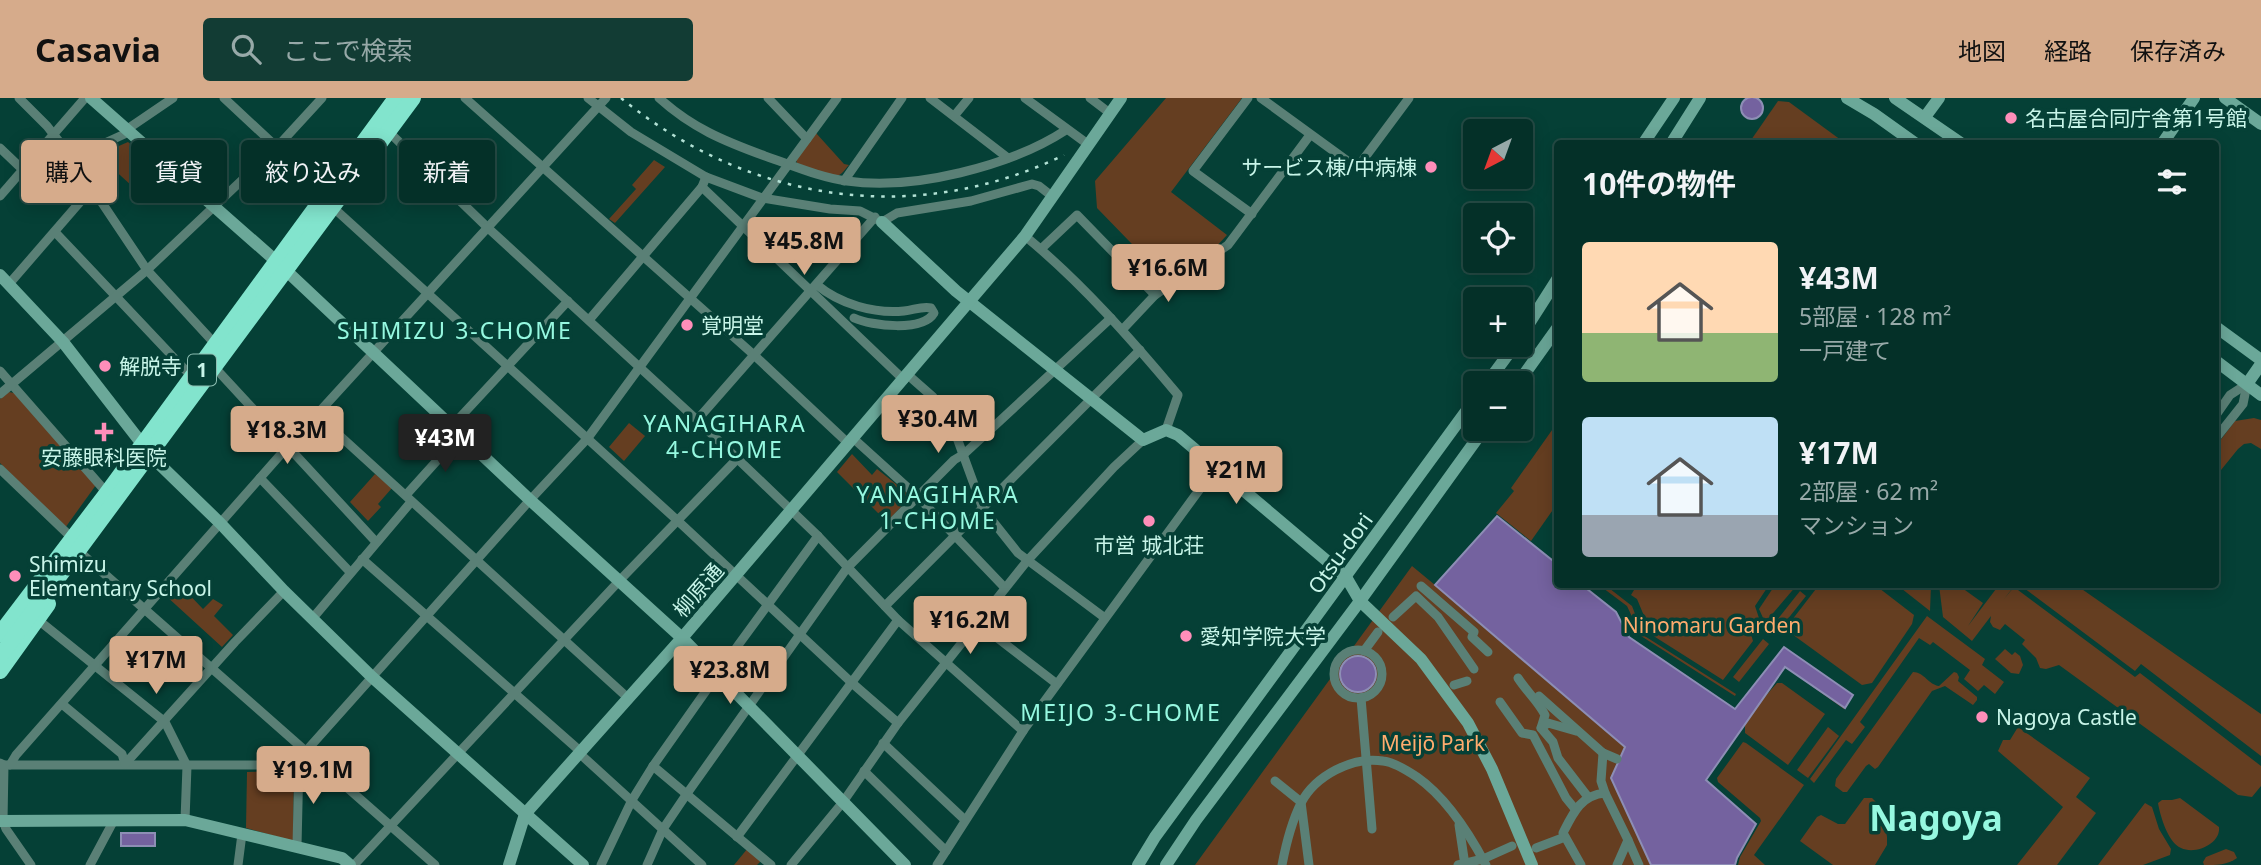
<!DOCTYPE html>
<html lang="ja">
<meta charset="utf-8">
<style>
body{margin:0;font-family:"Noto Sans","Noto Sans JP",sans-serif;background:#123c34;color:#f1f3f6;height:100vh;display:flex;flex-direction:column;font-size:26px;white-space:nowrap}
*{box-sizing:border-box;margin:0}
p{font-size:23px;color:#97a9a8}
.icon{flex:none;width:38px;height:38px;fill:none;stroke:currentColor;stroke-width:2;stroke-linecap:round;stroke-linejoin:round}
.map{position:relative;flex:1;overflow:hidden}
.panel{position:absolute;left:1554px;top:42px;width:665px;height:448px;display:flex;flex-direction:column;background:#043028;border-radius:7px;box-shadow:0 4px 18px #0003,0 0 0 2px #254b45}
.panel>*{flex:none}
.hud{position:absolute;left:21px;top:42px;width:665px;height:63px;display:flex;gap:14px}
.needle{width:46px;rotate:221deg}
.controls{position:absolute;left:1463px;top:21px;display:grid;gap:14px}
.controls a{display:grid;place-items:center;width:70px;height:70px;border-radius:7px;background:#043028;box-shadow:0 4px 18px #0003,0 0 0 2px #254b45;font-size:35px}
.price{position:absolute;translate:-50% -60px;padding:0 16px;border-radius:7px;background:#d6ab8b;color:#111;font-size:23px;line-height:46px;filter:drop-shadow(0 2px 4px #0008)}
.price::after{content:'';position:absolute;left:50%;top:42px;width:21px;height:16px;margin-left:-10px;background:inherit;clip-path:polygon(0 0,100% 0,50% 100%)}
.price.active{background:#222;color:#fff}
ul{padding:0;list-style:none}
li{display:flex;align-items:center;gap:21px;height:175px;padding:0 28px}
li span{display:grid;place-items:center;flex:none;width:196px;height:140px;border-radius:7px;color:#555}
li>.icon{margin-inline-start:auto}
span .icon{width:84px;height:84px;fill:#fffc;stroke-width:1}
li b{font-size:30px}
h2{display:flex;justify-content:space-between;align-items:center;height:84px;padding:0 28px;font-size:30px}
.tag{padding:0 24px;border-radius:7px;background:#043028;box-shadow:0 4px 18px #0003,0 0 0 2px #254b45;font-size:24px;line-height:63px}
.tag.active{background:#d6ab8b;color:#111}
header{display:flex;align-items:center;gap:42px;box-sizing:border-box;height:98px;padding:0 35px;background:#d6ab8b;color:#111}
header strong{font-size:33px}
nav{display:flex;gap:38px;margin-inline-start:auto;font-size:24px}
.search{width:490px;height:63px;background:#123c34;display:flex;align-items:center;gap:18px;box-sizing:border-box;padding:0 24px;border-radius:7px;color:#97a9a8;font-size:26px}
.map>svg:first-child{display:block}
.green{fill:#653e21}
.water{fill:#74629f;stroke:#8d8eb5;stroke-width:2}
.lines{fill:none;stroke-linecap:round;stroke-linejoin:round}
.street{stroke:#5a8076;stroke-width:9}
.secondary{stroke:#6ba899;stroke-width:12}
.highway{stroke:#82e4cd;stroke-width:16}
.rail{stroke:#b2e1d5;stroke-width:2.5;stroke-dasharray:3.5 7;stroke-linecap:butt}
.highway-bridge{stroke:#82e4cd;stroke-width:16}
.poi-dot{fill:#ff8eb9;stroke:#054036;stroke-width:2.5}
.labels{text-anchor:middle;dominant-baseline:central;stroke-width:7;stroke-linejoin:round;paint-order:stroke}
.shield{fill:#054036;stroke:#8ebfb3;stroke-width:2}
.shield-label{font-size:19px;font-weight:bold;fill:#c8f5e9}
.poi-label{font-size:21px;fill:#c8f5e9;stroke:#054036;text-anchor:start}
.street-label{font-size:21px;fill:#c8f5e9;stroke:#054036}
.park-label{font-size:21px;fill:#ffac6e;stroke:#054036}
.neighbourhood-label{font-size:23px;letter-spacing:2px;fill:#96f8e0;stroke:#054036}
.town-label{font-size:35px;font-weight:bold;fill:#96f8e0;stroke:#054036}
</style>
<header>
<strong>Casavia</strong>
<div class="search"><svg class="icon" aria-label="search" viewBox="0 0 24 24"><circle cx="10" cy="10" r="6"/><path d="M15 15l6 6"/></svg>ここで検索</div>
<nav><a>地図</a><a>経路</a><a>保存済み</a></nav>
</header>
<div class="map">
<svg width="2261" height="767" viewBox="0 0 2261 767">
<rect width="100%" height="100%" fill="#054036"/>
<g class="green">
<polygon points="1166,0 1242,0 1171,94 1227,137 1213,152 1204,152 1164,179 1097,110 1095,83"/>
<polygon points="1778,3 1789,4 1845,45 1749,45"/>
<path d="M816 35 844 66 849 67C845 71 842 77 836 78 824 79 808 69 797 65L796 62Z"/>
<polygon points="128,44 165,75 144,99 98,57"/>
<polygon points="654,62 665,69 615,125 609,121 636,91 632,87"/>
<polygon points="9,294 14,295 96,387 65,430 0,365 0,301"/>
<polygon points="2254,320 2261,322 2261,351 2251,345 2244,346 2238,351 2221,372 2216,372 2216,348 2235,323"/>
<polygon points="629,325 645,338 624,363 609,349"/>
<polygon points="1557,325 1557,406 1531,443 1496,415 1514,393 1511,390"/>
<polygon points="852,356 872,377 877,371 911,398 887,424 837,374"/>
<polygon points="375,376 392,390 378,406 381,409 368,423 350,404"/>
<polygon points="1497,418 1557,466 1558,486 1582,487 1616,514 1629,539 1735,611 1784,549 1853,597 1844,611 1785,569 1762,602 1777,585 1782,585 1825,616 1788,667 1745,635 1745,627 1743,629 1515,556 1625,649 1611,681 1651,767 1195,767 1412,468 1435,487"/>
<polygon points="177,484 203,511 213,501 223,507 214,518 233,537 222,549 165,497"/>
<polygon points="1677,486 1769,487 1755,508 1759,520 1765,527 1751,536 1753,543 1723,582 1652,537 1637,501 1631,497 1637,487 1667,487 1674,491"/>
<polygon points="1599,487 1605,487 1632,508 1643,537 1736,596 1735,598 1641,538 1627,508"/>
<polygon points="1775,487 1797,487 1768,521 1764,522 1759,511"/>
<polygon points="1819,487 1875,487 1914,517 1912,526 1872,585 1862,587 1785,531"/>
<polygon points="1897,487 1931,487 1930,513"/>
<polygon points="1939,487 1958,487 1983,505 1968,528 1999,487 2015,487 2004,501 2014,489 2135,579 2140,575 2261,668 2261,688 2252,699 2238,697 2059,567 2046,571 2040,570 2036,560 2022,546 2025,542 2005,526 2000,532 1993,529 1990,524 1991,518 1972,543 1943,519"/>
<polygon points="2020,487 2076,487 2261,616 2261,658 2141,566 2135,573"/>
<polygon points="1800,493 1806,498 1779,532 1773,527"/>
<polygon points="1927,518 1985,561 1982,567 2004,584 1995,596 1984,587 1978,593 1964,581 1970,572 1933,544 1930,547 1919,540 1860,624 1865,629 1852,646 1846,642 1814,685 1810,681"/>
<polygon points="1763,541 1769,546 1739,584 1733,579"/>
<polygon points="2005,551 2012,557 2015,554 2020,558 2023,567 2019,576 2011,575 1995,561"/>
<path d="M1913 574C1924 574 1929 587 1939 588L1954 574 1957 575 1959 579 1958 583 1977 599V602L1973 607 1945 588 1932 593 1878 669 1875 671 1869 666 1866 668 1847 694H1843L1835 688 1836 681Z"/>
<polygon points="1828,629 1839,638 1808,680 1797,672"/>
<polygon points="2018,629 2090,680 2076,699 2096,715 2057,767 2017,767 2063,709 1998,653 2003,642 2010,642"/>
<polygon points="1743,644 1746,645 1804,687 1754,757 1765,767 1738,767 1740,759 1761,723 1760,720 1718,684 1717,680"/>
<polygon points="294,673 293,743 246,730 247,674"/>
<polygon points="1864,700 1872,700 1883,711 1887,739 1887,747 1875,767 1833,767 1800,743 1817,719 1821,717 1838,726 1845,726"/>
<path d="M2180 700 2219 729C2221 746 2195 757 2181 750 2168 745 2160 717 2158 705L2162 702H2172Z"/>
<polygon points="2145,705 2152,709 2159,731 2171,751 2170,757 2143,767 2098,767"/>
<polygon points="748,750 762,762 757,767 734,767"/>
<path d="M2226 751 2234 754 2237 760C2228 767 2216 767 2204 767L2203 764 2206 759Z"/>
</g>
<g class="water">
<circle cx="1752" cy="10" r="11"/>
<polygon points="1497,418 1557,466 1558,486 1582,487 1616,514 1629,539 1735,611 1784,549 1853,597 1845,610 1785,569 1706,682 1756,726 1737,760 1735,767 1651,767 1611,680 1625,649 1435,487"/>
<circle cx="1358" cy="576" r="18"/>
<rect x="121" y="735" width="34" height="13"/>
</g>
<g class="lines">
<g class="street">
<polyline points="19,0 47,28 72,60 147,172 216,247"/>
<polyline points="224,0 327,96"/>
<polyline points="465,0 754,257 849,346"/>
<polyline points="588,0 631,34 706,79 762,100 830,111 860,113 882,124 897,115 971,103 1032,86 1039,88 1053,99"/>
<path d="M659 0C692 30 724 43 765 58 792 67 818 79 847 83 912 93 1011 68 1066 32"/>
<polyline points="768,0 807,41"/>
<polyline points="930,0 1008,60"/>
<polyline points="1025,0 1089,47"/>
<polyline points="1090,0 1111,16"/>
<polyline points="1248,0 1193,73 1252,116"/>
<polyline points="1261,0 1357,70 1409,0"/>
<polyline points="955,17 969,0"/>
<polyline points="390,28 392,37 488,130 697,322 818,438 898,522 1023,633"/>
<polyline points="126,32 173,0"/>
<polyline points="0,50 22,71"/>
<polyline points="22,71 72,60 129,34"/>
<polyline points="706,79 702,89 904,282"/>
<polyline points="844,83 902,0"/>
<polyline points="0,98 85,0"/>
<polyline points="337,113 678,423 852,585 898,625"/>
<polyline points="55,134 192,279"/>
<path d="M1025 138C1082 185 1131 241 1178 297L1166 332"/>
<polyline points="1041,151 1077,117 1155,197"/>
<polyline points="9,186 93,89"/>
<path d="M817 187C840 206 874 216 904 213 914 212 922 208 931 210L934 215C923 234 872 228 854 220"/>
<polyline points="589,222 702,89"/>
<polyline points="1123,231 1155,197 1228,147 1310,37"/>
<polyline points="0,273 107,395"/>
<polyline points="218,273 376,444"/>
<polyline points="908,277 933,299 953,329 983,411 1018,455 1105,520"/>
<polyline points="0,296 147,172 277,49 322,0"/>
<polyline points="317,317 628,600"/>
<polyline points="2216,317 2230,297 2247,286"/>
<polyline points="697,322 875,119"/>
<polyline points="452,328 568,203"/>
<polyline points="2216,340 2243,306 2247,286"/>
<polyline points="854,341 917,398 1005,490"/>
<polyline points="0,371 72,440"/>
<polyline points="260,380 350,474"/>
<polyline points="406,397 461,336"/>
<polyline points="83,457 435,767"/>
<polyline points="362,461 580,653"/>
<polyline points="1421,488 1474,534 1472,539 1488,554"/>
<polyline points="885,508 1140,252"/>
<polyline points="1393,519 1416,498 1438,519 1474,571"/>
<polyline points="37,521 165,624 187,668 185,722"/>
<polyline points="312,521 411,404"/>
<polyline points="978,525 1057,586"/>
<circle cx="1358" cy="576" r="24"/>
<polyline points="1364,553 1378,534"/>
<path d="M1518 580C1527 594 1538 603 1545 617L1541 630 1553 644 1558 660 1588 699"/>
<polyline points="1454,587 1467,583"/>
<polyline points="1539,598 1603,655"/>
<polyline points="1361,600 1372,731"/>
<polyline points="1500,604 1522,635 1533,637 1566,700 1575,711"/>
<polyline points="62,606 122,656 125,666"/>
<polyline points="1541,630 1548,625 1576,633"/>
<polyline points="883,645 965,722"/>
<polyline points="579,655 702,767"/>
<polyline points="0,665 4,667 299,667"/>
<polyline points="125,666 235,544 284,493"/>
<polyline points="0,667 4,667 3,723 6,731 31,767"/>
<polyline points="10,667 16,657 289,347 606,0"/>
<polyline points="653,668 771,767"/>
<polyline points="864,673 946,753"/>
<polyline points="1275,683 1301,704 1309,767"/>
<polyline points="1605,695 1601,683 1603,655 1617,661"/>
<polyline points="1459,727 1465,767"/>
<polyline points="737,739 898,522"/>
<polyline points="297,748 299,663 307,652 530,402 587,341 837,0"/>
<polyline points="1536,750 1565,739"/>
<polyline points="90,767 113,724"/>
<polyline points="238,767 242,736"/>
<polyline points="354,767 620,482 737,361"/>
<polyline points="601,767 632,702 653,668 739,546 818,438"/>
<polyline points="647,767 663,731 686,697 847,470 954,362 964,356 1111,220"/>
<polyline points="791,767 843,704 898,625 1027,463 1114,369 1143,342"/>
<polyline points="937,767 1025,630 1216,369"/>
<path d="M1282 767C1286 746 1291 725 1301 705 1315 678 1352 658 1383 663 1393 664 1408 673 1417 679 1447 700 1469 735 1486 767"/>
<polyline points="1458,767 1483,761 1512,748"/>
<path d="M1581 767 1563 735C1573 715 1581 697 1605 695L1628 742"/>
<polyline points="1617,767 1628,742 1639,767"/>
</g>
<g class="secondary">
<polyline points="91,0 276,163 530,402 682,540 905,767"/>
<polyline points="1847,0 1874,16 1916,46"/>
<polyline points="1895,0 1962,46"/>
<polyline points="2225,0 2261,26"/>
<polyline points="1925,19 1939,0"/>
<polyline points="1643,46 1674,0"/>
<polyline points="1671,46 1700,0"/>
<polyline points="2162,46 2194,0"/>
<polyline points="882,124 956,193 1143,342 1166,332 1178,337 1346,479 1360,503 1421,561 1468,625 1492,671 1532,767"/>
<polyline points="0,177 63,244 153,360 220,425 284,493 372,579 583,767"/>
<polyline points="2216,229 2261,262"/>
<polyline points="1521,238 1558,180"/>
<polyline points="2216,263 2261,297"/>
<polyline points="1487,285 1515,247"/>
<polyline points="1518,285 1558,229"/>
<polyline points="2247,286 2261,266"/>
<polyline points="0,723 185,722 342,760 350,767"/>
<polyline points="509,767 525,716 682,540 1025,138 1121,0"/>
<polyline points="1138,767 1155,739 1475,301"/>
<polyline points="1166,767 1196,722 1360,503 1484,331"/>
</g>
<g class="highway">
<polyline points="0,536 107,395 396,0"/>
<polyline points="0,573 48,506"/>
</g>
<path class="rail" d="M621 0C748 104 914 130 1064 57"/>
<polyline class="highway-bridge" points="0,558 413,0"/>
</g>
<g class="poi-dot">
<circle cx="2011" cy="20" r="7"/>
<circle cx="1431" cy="69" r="7"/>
<circle cx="687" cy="227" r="7"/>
<circle cx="105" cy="268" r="7"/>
<path d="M100.5 323.5h7v7h7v7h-7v7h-7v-7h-7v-7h7z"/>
<circle cx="1149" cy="423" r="7"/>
<circle cx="15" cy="478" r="7"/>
<circle cx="1186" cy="538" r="7"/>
<circle cx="1982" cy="619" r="7"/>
</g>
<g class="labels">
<rect class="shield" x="188" y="256.5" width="28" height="31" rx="5"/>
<g class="shield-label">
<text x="202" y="272">1</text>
</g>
<g class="poi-label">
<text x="2025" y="20">名古屋合同庁舎第1号館</text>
<text x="1417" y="69" text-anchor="end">サービス棟/中病棟</text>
<text x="701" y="227">覚明堂</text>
<text x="119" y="268">解脱寺</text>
<text x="104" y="359" text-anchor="middle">安藤眼科医院</text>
<text x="1149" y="447" text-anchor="middle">市営 城北荘</text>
<text x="29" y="466">Shimizu<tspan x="29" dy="24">Elementary School</tspan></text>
<text x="1200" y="538">愛知学院大学</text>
<text x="1996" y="619">Nagoya Castle</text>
</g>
<g class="street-label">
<text transform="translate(1340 455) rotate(-54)">Otsu-dori</text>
<text transform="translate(698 492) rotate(-49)">柳原通</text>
</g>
<g class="park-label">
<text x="1712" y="527">Ninomaru Garden</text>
<text x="1433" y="645">Meijō Park</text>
</g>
<g class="neighbourhood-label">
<text x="455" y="232">SHIMIZU 3-CHOME</text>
<text x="725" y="325">YANAGIHARA<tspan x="725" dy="26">4-CHOME</tspan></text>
<text x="938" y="396">YANAGIHARA<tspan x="938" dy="26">1-CHOME</tspan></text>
<text x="1121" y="614">MEIJO 3-CHOME</text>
</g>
<g class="town-label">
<text x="1936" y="719">Nagoya</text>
</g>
</g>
</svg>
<div class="controls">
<a><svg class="needle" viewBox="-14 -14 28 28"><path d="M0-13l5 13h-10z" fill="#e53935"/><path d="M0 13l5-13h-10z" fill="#97a9a8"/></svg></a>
<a><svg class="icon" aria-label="locate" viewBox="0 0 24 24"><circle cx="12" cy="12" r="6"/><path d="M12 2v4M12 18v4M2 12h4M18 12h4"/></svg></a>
<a>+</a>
<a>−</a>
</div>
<b class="price" style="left:804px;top:179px">¥45.8M</b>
<b class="price" style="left:1168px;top:206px">¥16.6M</b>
<b class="price" style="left:938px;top:357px">¥30.4M</b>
<b class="price" style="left:287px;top:368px">¥18.3M</b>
<b class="price active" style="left:445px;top:376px">¥43M</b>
<b class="price" style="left:1236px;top:408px">¥21M</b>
<b class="price" style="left:970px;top:558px">¥16.2M</b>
<b class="price" style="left:156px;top:598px">¥17M</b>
<b class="price" style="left:730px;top:608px">¥23.8M</b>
<b class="price" style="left:313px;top:708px">¥19.1M</b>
<div class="hud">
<a class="tag active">購入</a>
<a class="tag">賃貸</a>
<a class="tag">絞り込み</a>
<a class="tag">新着</a>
</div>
<section class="panel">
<h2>10件の物件<svg class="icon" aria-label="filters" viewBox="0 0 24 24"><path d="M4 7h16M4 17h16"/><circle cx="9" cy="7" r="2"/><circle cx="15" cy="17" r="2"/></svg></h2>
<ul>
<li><span style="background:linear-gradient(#ffd9b3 65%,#8fb573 0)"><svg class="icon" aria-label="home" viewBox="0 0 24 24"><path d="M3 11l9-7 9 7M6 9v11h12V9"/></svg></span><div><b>¥43M</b><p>5部屋 · 128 m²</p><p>一戸建て</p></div></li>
<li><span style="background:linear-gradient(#bfe0f5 70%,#9aa5b1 0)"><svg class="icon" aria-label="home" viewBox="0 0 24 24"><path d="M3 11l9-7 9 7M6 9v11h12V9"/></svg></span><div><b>¥17M</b><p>2部屋 · 62 m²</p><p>マンション</p></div></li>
</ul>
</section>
</div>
